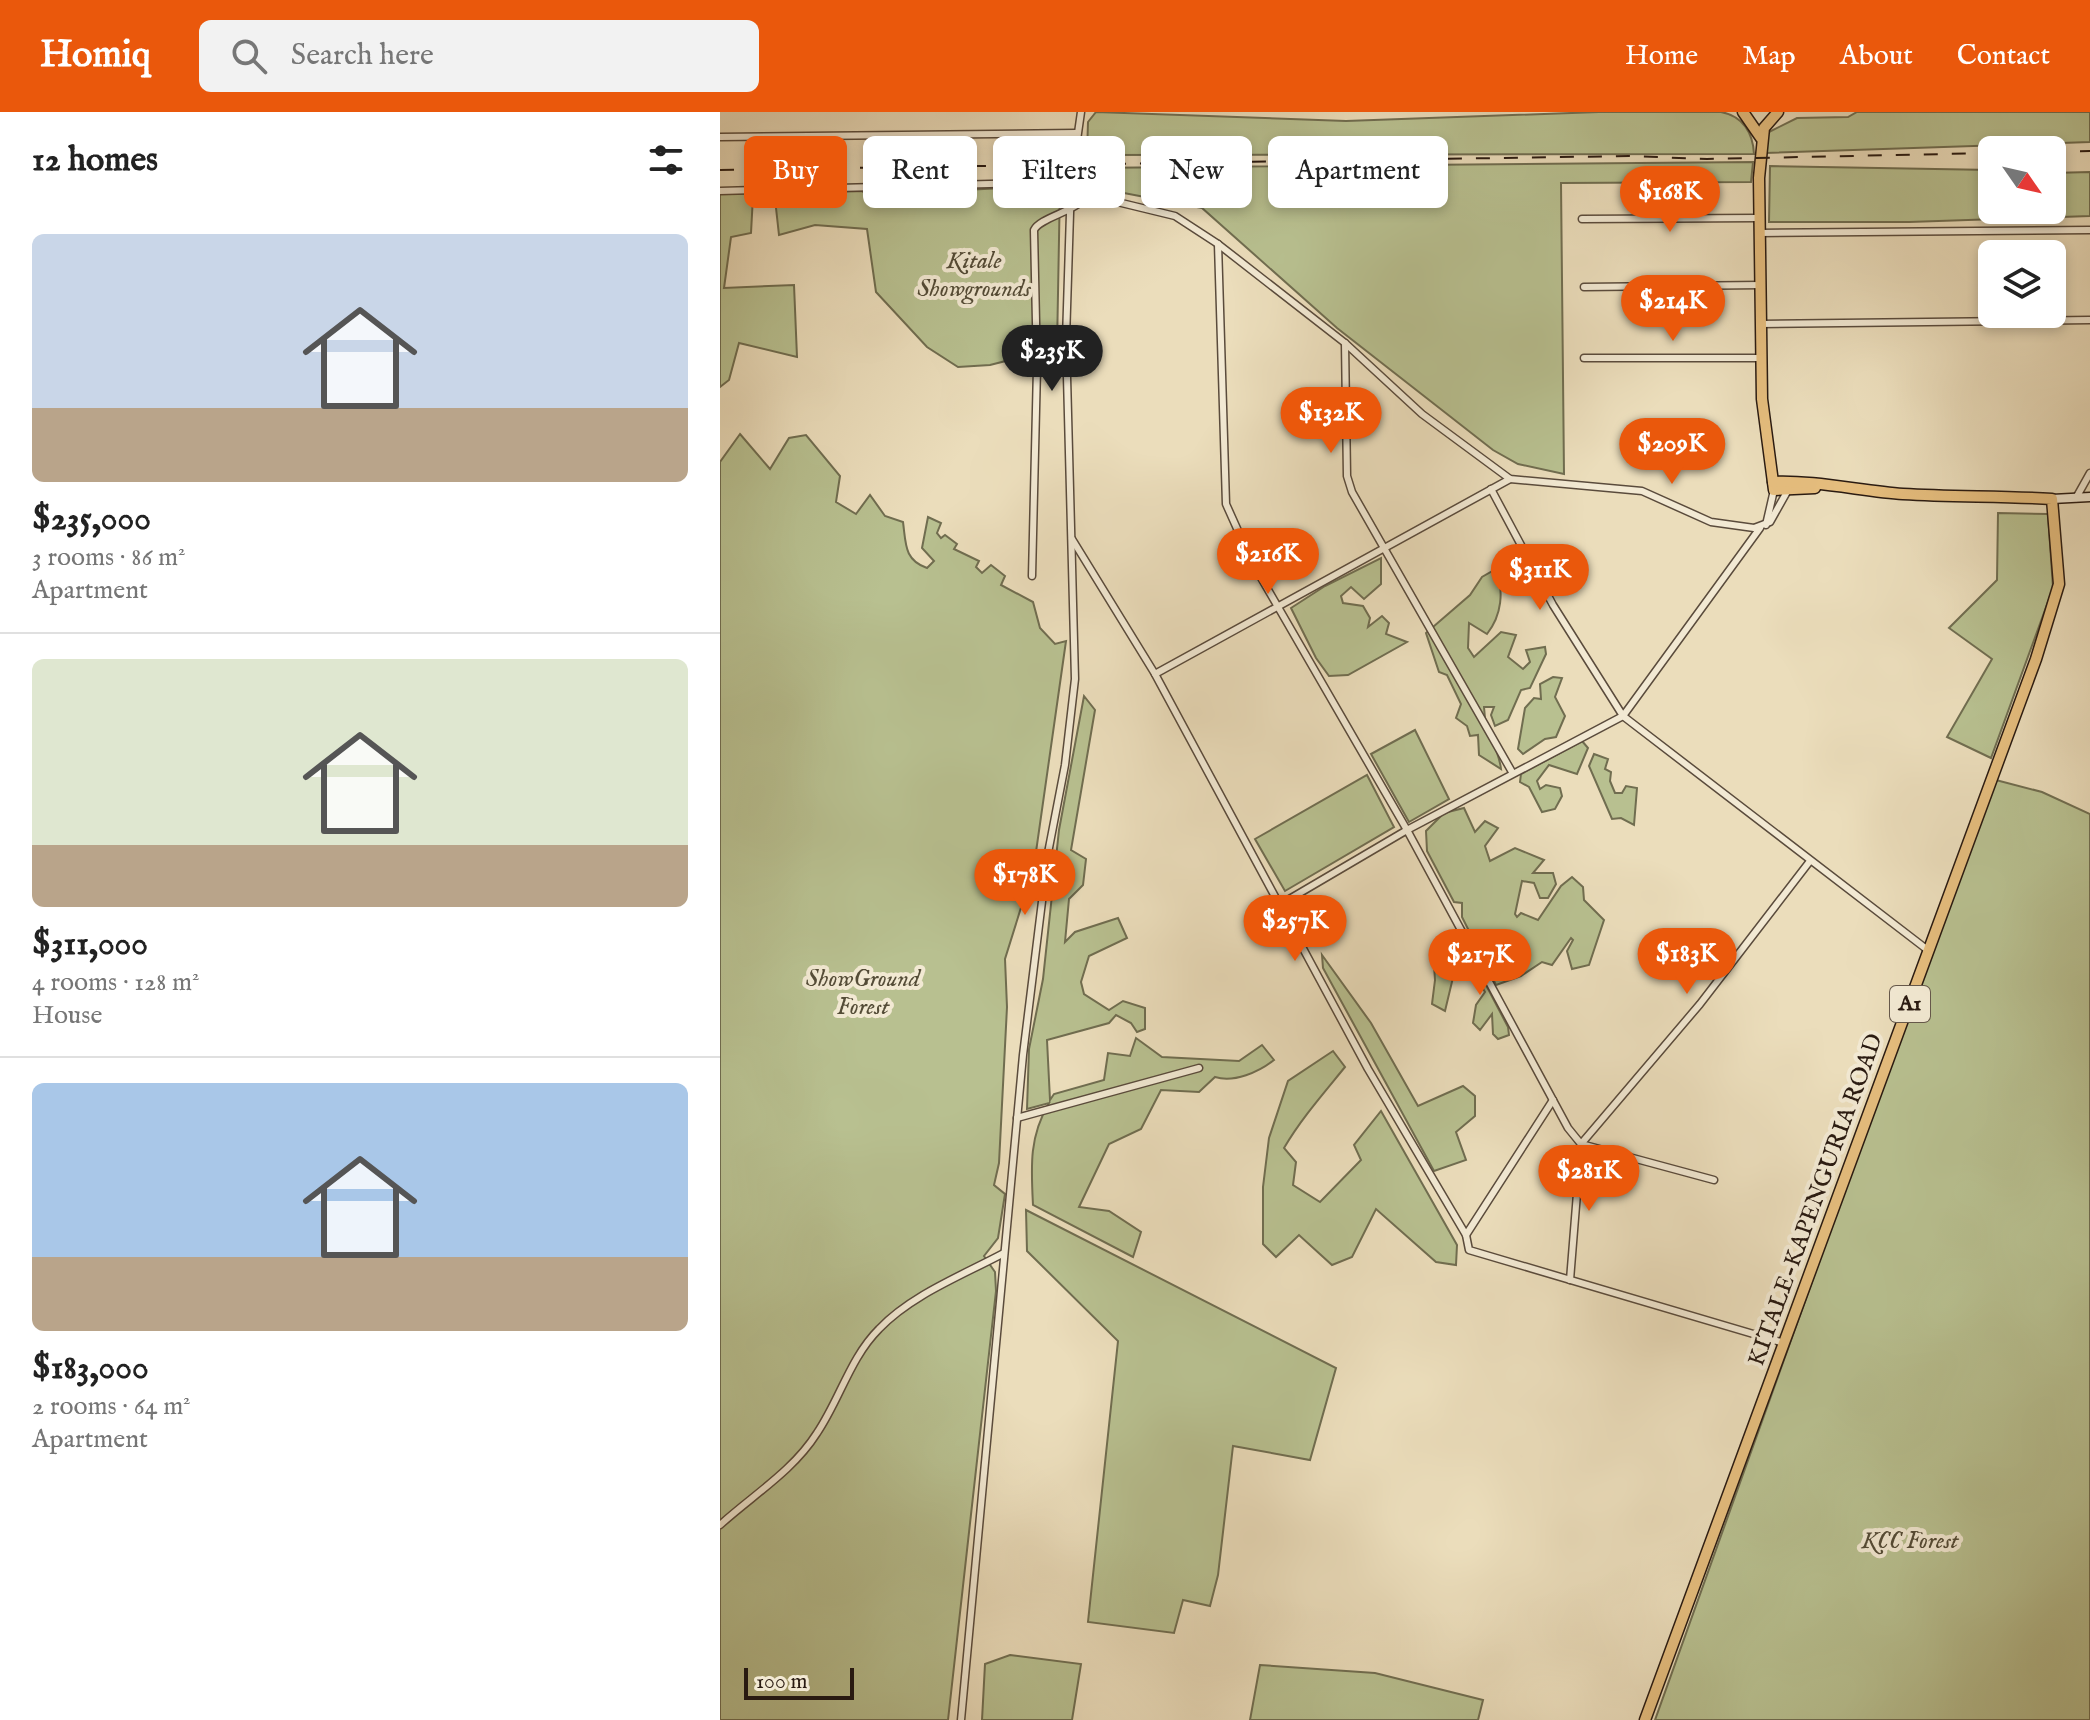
<!DOCTYPE html>
<meta charset="utf-8">
<style>
body{margin:0;font-family:"IM FELL English",serif;background:#f2f2f2;color:#222;height:100vh;display:flex;flex-direction:column;font-size:30px;white-space:nowrap}
*{box-sizing:border-box;margin:0}
p{font-size:26px;color:#767676}
.icon{flex:none;width:44px;height:44px;fill:none;stroke:currentColor;stroke-width:2;stroke-linecap:round;stroke-linejoin:round}
.map{position:relative;flex:1;overflow:hidden}
.panel{display:flex;flex-direction:column;background:#fff;width:720px}
.panel>*{flex:none}
.hud{position:absolute;left:24px;top:24px;width:760px;height:72px;display:flex;gap:16px}
.needle{width:52px;rotate:124deg}
.controls{position:absolute;left:1258px;top:24px;display:grid;gap:16px}
.controls a{display:grid;place-items:center;width:88px;height:88px;border-radius:12px;background:#fff;box-shadow:0 4px 12px #0003;font-size:40px}
.scale{position:absolute;left:24px;bottom:20px;width:110px;box-sizing:border-box;padding-left:8px;border:4px solid #291a11;border-top:0;font-size:22px;line-height:28px;white-space:nowrap;color:#291a11;-webkit-text-stroke:6px #f2e9d3;paint-order:stroke}
.price{position:absolute;translate:-50% -68px;padding:0 18px;border-radius:28px;background:#ea580c;color:#fff;font-size:26px;line-height:52px;filter:drop-shadow(0 2px 4px #0008)}
.price::after{content:'';position:absolute;left:50%;top:48px;width:24px;height:18px;margin-left:-12px;background:inherit;clip-path:polygon(0 0,100% 0,50% 100%)}
.price.current{background:#222;color:#fff}
ul{padding:0;list-style:none}
li{display:grid;align-content:center;gap:16px;height:424px;padding:0 32px}
li+li{border-top:2px solid #e0e0e0}
li span{display:grid;place-items:center;height:248px;border-radius:12px;color:#555}
li>.icon{margin-inline-start:auto}
span .icon{width:144px;height:144px;fill:#fffc;stroke-width:1}
li b{font-size:34px}
h2{display:flex;justify-content:space-between;align-items:center;height:96px;padding:0 32px;font-size:34px}
.chip{padding:0 28px;border-radius:12px;background:#fff;box-shadow:0 4px 12px #0003;font-size:28px;line-height:72px}
.chip.current{background:#ea580c;color:#fff}
header{display:flex;align-items:center;gap:48px;box-sizing:border-box;height:112px;padding:0 40px;background:#ea580c;color:#fff}
header strong{font-size:38px}
nav{display:flex;gap:44px;margin-inline-start:auto;font-size:28px}
.search{width:560px;height:72px;background:#f2f2f2;display:flex;align-items:center;gap:20px;box-sizing:border-box;padding:0 28px;border-radius:12px;color:#767676;font-size:30px}
main{display:flex;flex:1;min-height:0}
.map>svg:first-child{display:block}
.green{fill:#b8c090;stroke:#706d50;stroke-width:2}
.lines{fill:none;stroke-linecap:round;stroke-linejoin:round}
.street-casing{stroke:#5a4b3c;stroke-width:9}
.secondary-casing{stroke:#291a11;stroke-width:11}
.highway-casing{stroke:#291a11;stroke-width:13}
.street{stroke:#f2e9d3;stroke-width:6}
.secondary{stroke:#f2e9d3;stroke-width:8}
.highway{stroke:#e6be7e;stroke-width:10}
.rail{stroke:#291a11;stroke-width:2;stroke-dasharray:14 14;stroke-linecap:butt}
.labels{text-anchor:middle;dominant-baseline:central;stroke-width:8;stroke-linejoin:round;paint-order:stroke}
.shield{fill:#f2e9d3;stroke:#65584b;stroke-width:2}
.shield-label{font-size:22px;font-weight:bold;fill:#291a11}
.park-label{font-size:24px;font-style:italic;fill:#544c37;stroke:#f2e9d3}
.street-label{font-size:24px;fill:#291a11;stroke:#f2e9d3}
</style>
<header>
<strong>Homiq</strong>
<div class="search"><svg class="icon" aria-label="search" viewBox="0 0 24 24"><circle cx="10" cy="10" r="6"/><path d="M15 15l6 6"/></svg>Search here</div>
<nav><a>Home</a><a>Map</a><a>About</a><a>Contact</a></nav>
</header>
<main>
<section class="panel">
<h2>12 homes<svg class="icon" aria-label="filters" viewBox="0 0 24 24"><path d="M4 7h16M4 17h16"/><circle cx="9" cy="7" r="2"/><circle cx="15" cy="17" r="2"/></svg></h2>
<ul>
<li><span style="background:linear-gradient(#c9d6e8 70%,#b9a48a 0)"><svg class="icon" aria-label="home" viewBox="0 0 24 24"><path d="M3 11l9-7 9 7M6 9v11h12V9"/></svg></span><div><b>$235,000</b><p>3 rooms · 86 m²</p><p>Apartment</p></div></li>
<li><span style="background:linear-gradient(#dfe7d0 75%,#b9a48a 0)"><svg class="icon" aria-label="home" viewBox="0 0 24 24"><path d="M3 11l9-7 9 7M6 9v11h12V9"/></svg></span><div><b>$311,000</b><p>4 rooms · 128 m²</p><p>House</p></div></li>
<li><span style="background:linear-gradient(#a9c7e8 70%,#b9a48a 0)"><svg class="icon" aria-label="home" viewBox="0 0 24 24"><path d="M3 11l9-7 9 7M6 9v11h12V9"/></svg></span><div><b>$183,000</b><p>2 rooms · 64 m²</p><p>Apartment</p></div></li>
</ul>
</section>
<div class="map">
<svg width="1370" height="1608" viewBox="0 0 1370 1608">
<rect width="100%" height="100%" fill="#ebddbb"/>
<filter id="stains"><feTurbulence type="fractalNoise" baseFrequency=".0025" numOctaves="4"/><feColorMatrix values="0 0 0 0 .2 0 0 0 0 .09 0 0 0 0 .02 0 0 0 .5 -.17"/></filter>
<radialGradient id="worn" r=".72"><stop offset=".6" stop-color="#630" stop-opacity="0"/><stop offset="1" stop-color="#630" stop-opacity=".3"/></radialGradient>
<g class="green">
<path d="M376 0 626 9 879 0H1001C1023 4 1033 21 1034 42L367 43 368 10Z"/>
<polygon points="1137,0 1370,0 1370,30 1046,41 1047,21 1077,6 1128,5"/>
<polygon points="1033,50 1031,70 841,71 844,362 798,352 773,338 617,216 482,96 362,73 365,56"/>
<polygon points="1050,54 1272,58 1272,98 1332,98 1332,61 1370,60 1370,104 1189,110 1049,110"/>
<polygon points="340,73 337,236 270,253 238,255 207,235 156,180 147,117 95,113 59,123 55,87 33,84 31,121 11,125 4,176 74,173 77,245 19,231 9,268 0,275 0,82 142,79 147,83"/>
<path d="M20 322 50 357 69 326 86 323 120 364 116 390 136 402 150 383 165 404 183 410C186 432 184 448 207 456L214 449 202 436 208 405 221 411 217 421 221 426 225 423 237 432 234 437 259 449 256 455 262 461 271 453 285 464 281 473 313 490 320 516 335 532 346 529 314 754 285 847 287 895 279 1051 274 1073 285 1082 278 1126 264 1144 275 1160 276 1179 228 1608H0V350Z"/>
<polygon points="1278,401 1328,402 1333,476 1271,646 1227,625 1272,547 1229,516 1277,468"/>
<polygon points="661,446 661,472 644,487 631,475 621,484 623,491 643,494 650,506 648,515 662,504 669,511 666,522 687,530 628,563 609,564 596,546 571,496 605,474"/>
<path d="M776 457C784 479 782 503 767 522L749 511 748 536 754 545 781 520 796 523 788 545 803 557 810 550 806 538 825 535 826 542 810 576 801 578 788 608 775 614 771 603 774 595H764C765 625 778 632 781 657L759 643 758 623 750 624 747 614 736 606 741 592 727 563 719 560 706 521 750 483 762 465Z"/>
<polygon points="833,565 842,566 835,585 845,604 836,625 825,627 803,642 798,637 805,596 814,586 821,587 820,572"/>
<path d="M364 584 375 598 351 738 366 747 363 773 349 787 345 830 355 820 398 806 407 826 369 844 361 870 364 882 389 898 403 889 425 896V917L417 920 411 911 396 903 389 911 327 928 330 988 334 982 384 968 388 941 410 944 416 926 442 945 519 949 542 933 554 948C539 960 514 971 495 965L479 980 441 978 421 1017 389 1032 359 1095 389 1099 421 1120 413 1145 313 1093C311 1054 309 1025 329 991L307 997 309 937 323 867 339 718Z"/>
<polygon points="695,618 729,687 689,710 651,642"/>
<polygon points="862,629 868,636 857,662 829,653 817,669 820,677 826,673 840,676 842,684 835,697 822,700 809,675 800,670 801,662"/>
<polygon points="874,642 888,647 885,657 891,660 890,669 895,681 902,681 906,674 917,676 914,713 901,706 892,707 869,654"/>
<polygon points="647,663 674,715 565,779 535,727"/>
<polygon points="1272,667 1322,680 1370,702 1370,1608 935,1608"/>
<polygon points="744,696 755,720 765,709 778,716 765,734 770,749 795,736 824,748 813,761 833,761 836,772 828,786 820,786 814,771 802,769 795,802 797,805 801,801 818,808 841,774 852,765 863,775 864,788 884,808 869,853 852,857 847,839 853,828 851,826 832,853 822,850 801,864 776,873 742,805 742,791 734,790 707,739 706,719 724,701"/>
<polygon points="718,834 729,842 746,835 788,915 789,923 778,927 773,922 772,902 760,918 753,911 756,893 765,880 748,852 736,853 725,899 712,892 715,868 713,839"/>
<polygon points="602,843 651,911 698,994 743,974 755,984 755,1004 736,1020 746,1048 714,1059 603,856"/>
<path d="M613 939 625 955C603 982 581 1007 564 1036L576 1050 573 1073 600 1090 641 1048 634 1033 661 999 737 1133 736 1153 716 1150 656 1097 632 1145 612 1153 579 1123 556 1145 543 1132V1075L549 1026 568 969Z"/>
<polygon points="306,1098 616,1256 590,1348 513,1334 498,1463 490,1494 463,1488 454,1521 368,1510 398,1229 307,1139"/>
<polygon points="290,1543 361,1552 352,1608 262,1608 265,1552"/>
<polygon points="540,1553 655,1561 763,1588 758,1608 530,1608"/>
</g>
<g class="lines">
<g class="street-casing">
<g id="street">
<polyline points="0,25 357,21"/>
<polyline points="0,79 351,70"/>
<polyline points="862,107 1039,106"/>
<polyline points="1039,121 1370,118"/>
<polyline points="498,132 506,392 532,450 687,718 903,604 1209,839"/>
<polyline points="864,175 1041,173"/>
<polyline points="1040,212 1370,208"/>
<polyline points="625,231 627,364 632,380 792,660"/>
<polyline points="864,246 1041,246"/>
<polyline points="771,377 833,493 903,604 1040,416"/>
<polyline points="1356,386 1370,361"/>
<polyline points="1046,413 1054,378"/>
<polyline points="352,427 435,562 790,367"/>
<path d="M312 464 317 256 314 118C320 106 350 101 365 87H385L455 104 498 132 625 231 702 302 790 367 922 379 991 410 1034 416 1050 410 1068 378"/>
<polyline points="435,562 648,957 746,1123 749,1138 1064,1231"/>
<polyline points="561,792 687,718 848,1016 861,1032 994,1068"/>
<polyline points="297,1006 479,956"/>
<polyline points="746,1123 833,988"/>
<polyline points="850,1168 861,1032 980,892 1090,749"/>
<path d="M0 1413C33 1383 73 1359 97 1321 120 1287 130 1246 159 1217 191 1183 243 1163 284 1141"/>
<polyline points="241,1608 303,943 328,741 345,653 355,567 346,227 351,70 361,0"/>
</g>
</g>
<g class="secondary-casing">
<polyline id="secondary" points="1332,387 1370,385"/>
</g>
<g class="highway-casing">
<g id="highway">
<polyline points="1023,0 1041,26"/>
<polyline points="1058,0 1044,16 1039,66 1042,287 1054,378 1095,376"/>
<path d="M925 1608 1316 547 1339 472 1332 387C1282 384 1232 385 1183 382 1142 379 1093 368 1053 370"/>
</g>
</g>
<use href="#street" class="street"/>
<use href="#secondary" class="secondary"/>
<use href="#highway" class="highway"/>
<g class="rail">
<polyline points="1332,40 1370,39"/>
<polyline points="0,58 909,44 987,47 1272,41"/>
</g>
</g>
<g class="labels">
<rect class="shield" x="1170" y="874" width="40" height="36" rx="6"/>
<g class="shield-label">
<text x="1190" y="892">A1</text>
</g>
<g class="park-label">
<text x="254" y="149">Kitale<tspan x="254" dy="28">Showgrounds</tspan></text>
<text x="143" y="867">ShowGround<tspan x="143" dy="28">Forest</tspan></text>
<text x="1190" y="1429">KCC Forest</text>
</g>
<g class="street-label">
<text transform="translate(1096 1088) rotate(-70)">KITALE-KAPENGURIA ROAD</text>
</g>
</g>
<rect width="100%" height="100%" filter="url(#stains)"/>
<rect width="100%" height="100%" fill="url(#worn)"/>
</svg>
<div class="controls">
<a><svg class="needle" viewBox="-14 -14 28 28"><path d="M0-13l5 13h-10z" fill="#e53935"/><path d="M0 13l5-13h-10z" fill="#767676"/></svg></a>
<a><svg class="icon" aria-label="layers" viewBox="0 0 24 24"><path d="M12 4l9 5-9 5-9-5zM3 14l9 5 9-5"/></svg></a>
</div>
<div class="scale">100 m</div>
<b class="price" style="left:950px;top:122px">$168K</b>
<b class="price" style="left:953px;top:231px">$214K</b>
<b class="price current" style="left:332px;top:281px">$235K</b>
<b class="price" style="left:611px;top:343px">$132K</b>
<b class="price" style="left:952px;top:374px">$209K</b>
<b class="price" style="left:548px;top:484px">$216K</b>
<b class="price" style="left:820px;top:500px">$311K</b>
<b class="price" style="left:305px;top:805px">$178K</b>
<b class="price" style="left:575px;top:851px">$257K</b>
<b class="price" style="left:967px;top:884px">$183K</b>
<b class="price" style="left:760px;top:885px">$217K</b>
<b class="price" style="left:869px;top:1101px">$281K</b>
<div class="hud">
<a class="chip current">Buy</a>
<a class="chip">Rent</a>
<a class="chip">Filters</a>
<a class="chip">New</a>
<a class="chip">Apartment</a>
</div>
</div>
</main>
